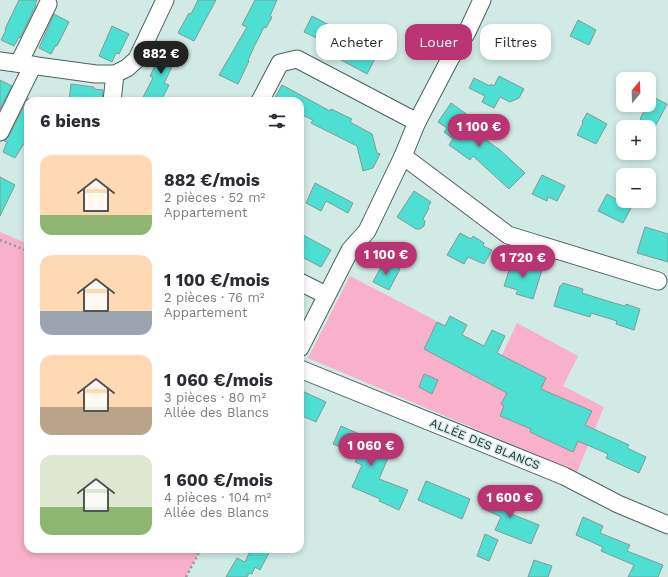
<!DOCTYPE html>
<html lang="fr">
<meta charset="utf-8">
<style>
body{margin:0;font-family:"Work Sans",sans-serif;background:#f2f2f3;color:#2b2b33;height:100vh;display:flex;flex-direction:column;font-size:15px;white-space:nowrap}
*{box-sizing:border-box;margin:0}
p{font-size:13px;color:#7c7c81}
.icon{flex:none;width:22px;height:22px;fill:none;stroke:currentColor;stroke-width:2;stroke-linecap:round;stroke-linejoin:round}
.map{position:relative;flex:1;overflow:hidden}
.details{position:absolute;left:24px;top:97px;width:280px;height:456px;display:flex;flex-direction:column;background:#fff;border-radius:12px;box-shadow:0 2px 6px #0003}
.details>*{flex:none}
.top-card{position:absolute;left:316px;top:24px;width:292px;height:36px;display:flex;gap:8px}
.needle{width:26px;rotate:19deg}
.fabs{position:absolute;left:616px;top:72px;display:grid;gap:8px}
.fabs a{display:grid;place-items:center;width:40px;height:40px;border-radius:8px;background:#fff;box-shadow:0 2px 6px #0003;font-size:20px}
.price{position:absolute;translate:-50% -34px;padding:0 9px;border-radius:14px;background:#ba3373;color:#fff;font-size:13px;line-height:26px;filter:drop-shadow(0 1px 2px #0008)}
.price::after{content:'';position:absolute;left:50%;top:24px;width:12px;height:9px;margin-left:-6px;background:inherit;clip-path:polygon(0 0,100% 0,50% 100%)}
.price.current{background:#222;color:#fff}
ul{padding:0;list-style:none}
li{display:flex;align-items:center;gap:12px;height:100px;padding:0 16px}
li span{display:grid;place-items:center;flex:none;width:112px;height:80px;border-radius:12px;color:#555}
li>.icon{margin-inline-start:auto}
span .icon{width:48px;height:48px;fill:#fffc;stroke-width:1}
li b{font-size:17px}
h2{display:flex;justify-content:space-between;align-items:center;height:48px;padding:0 16px;font-size:17px}
.tag{padding:0 14px;border-radius:12px;background:#fff;box-shadow:0 2px 6px #0003;font-size:14px;line-height:36px}
.tag.current{background:#ba3373;color:#fff}
.map>svg:first-child{display:block}
.green{fill:#f9b0ca}
.building{fill:#4ddfd2;stroke:#829a97}
.lines{fill:none;stroke-linecap:round;stroke-linejoin:round}
.minor-casing{stroke:#4c615f;stroke-width:19}
.path{stroke:#8b9d9b;stroke-width:2.5;stroke-dasharray:2 3;stroke-linecap:butt}
.minor{stroke:#fff;stroke-width:17}
.labels{text-anchor:middle;dominant-baseline:central;stroke-width:3;stroke-linejoin:round;paint-order:stroke}
.street-label{font-size:12px;fill:#1e2726;stroke:#d1eae6}
</style>
<div class="map">
<svg width="668" height="577" viewBox="0 0 668 577">
<rect width="100%" height="100%" fill="#d1eae6"/>
<g class="green">
<polygon points="0,232 28,244 28,549 201,549 186,577 0,577"/>
<polygon points="350,276 502,355 517,323 578,356 563,386 604,407 577,472 308,358"/>
</g>
<g class="building">
<polygon points="19,0 37,0 35,5 36,5 20,38 19,37 14,46 1,40 6,30 5,29"/>
<polygon points="198,0 216,0 194,41 178,33 189,13 191,14"/>
<polygon points="255,0 277,0 270,16 272,17 266,28 264,27 254,47 248,60 249,61 238,84 219,75 247,27 242,25"/>
<polygon points="54,14 69,22 57,46 56,45 51,54 39,48"/>
<polygon points="312,16 335,28 334,30 378,53 367,74 332,55 335,49 320,42 321,40 304,32"/>
<polygon points="578,20 596,30 589,45 570,36"/>
<polygon points="112,26 129,34 119,54 116,53 112,62 99,56"/>
<polygon points="526,26 545,36 535,55 516,45"/>
<polygon points="163,45 179,53 164,83 169,85 161,101 141,101 153,78 150,76 155,66 152,65"/>
<polygon points="499,76 524,89 519,98 510,102 500,97 494,108 482,102 485,96 469,88 474,78 490,86 491,84 494,86"/>
<polygon points="0,80 12,86 0,109"/>
<polygon points="71,84 94,87 94,89 103,90 102,101 69,101"/>
<polygon points="282,85 330,111 331,109 352,119 350,122 372,134 377,153 380,154 373,168 363,171 357,146 311,123 313,120 300,114 300,101 273,101"/>
<polygon points="651,96 667,104 655,127 640,119 647,105 649,105 649,100"/>
<polygon points="28,98 28,137 15,158 3,152 7,142 4,141 9,136"/>
<polygon points="451,103 469,116 463,124 500,150 525,173 509,189 473,156 470,160 449,145 453,139 444,132 447,128 438,122"/>
<polygon points="587,113 607,124 596,144 577,135 583,123 582,122"/>
<polygon points="542,175 565,186 557,201 548,197 547,201 532,194"/>
<polygon points="0,177 15,185 0,216"/>
<polygon points="315,183 353,203 348,213 326,201 321,211 306,203"/>
<polygon points="414,191 431,202 428,207 429,208 423,219 425,221 424,226 420,229 416,229 397,217"/>
<polygon points="607,194 631,208 623,223 598,211"/>
<polygon points="645,227 668,234 668,262 637,253"/>
<polygon points="460,233 471,239 473,236 484,243 483,246 492,250 484,264 468,257 464,264 447,255"/>
<polygon points="303,235 331,250 321,267 300,256 300,242"/>
<polygon points="384,261 400,269 389,290 373,282"/>
<polygon points="512,261 542,270 533,299 516,294 518,290 504,286"/>
<polygon points="563,283 583,289 582,293 614,303 625,306 626,304 640,309 634,330 616,324 617,321 591,313 590,317 554,306 560,286 561,286"/>
<polygon points="450,316 467,325 462,335 484,346 492,330 505,336 497,353 546,378 541,389 592,411 585,425 629,445 627,448 646,457 639,473 606,458 608,454 578,441 573,452 530,432 531,429 500,416 504,406 501,404 507,393 424,349 437,322 445,326"/>
<polygon points="424,374 438,380 432,394 419,387"/>
<polygon points="300,390 326,402 316,422 300,415"/>
<polygon points="341,426 384,445 383,448 391,451 379,479 408,490 399,510 379,501 380,499 352,487 362,465 355,462 357,458 351,455 353,452 333,444"/>
<polygon points="426,481 470,499 462,519 418,500"/>
<polygon points="489,491 514,501 509,513 539,525 531,544 495,530 501,517 482,508"/>
<polygon points="583,517 603,526 600,533 630,545 627,551 663,565 658,577 628,577 634,565 601,551 603,547 576,535"/>
<polygon points="485,534 498,540 489,561 477,556"/>
<polygon points="251,549 271,549 260,570 255,567 252,574 249,573 247,577 226,577 237,558 245,562"/>
<polygon points="534,560 552,566 548,577 528,577"/>
</g>
<g class="lines">
<g class="minor-casing">
<g id="minor">
<polyline points="0,61 96,74 115,74 127,68 137,59 165,0"/>
<polyline points="19,63 48,4"/>
<polyline points="112,101 115,74"/>
<polyline points="260,101 280,63 297,59 417,122"/>
<polyline points="0,132 33,65"/>
<polyline points="403,156 508,235 658,281"/>
<polyline points="300,282 326,295"/>
<polyline points="300,348 350,250 367,231 403,156 417,122 450,59 467,32 482,0"/>
<polyline points="300,369 564,476 618,504 668,525"/>
</g>
</g>
<g class="path">
<polyline points="0,240 28,251"/>
<polyline points="186,577 201,549"/>
</g>
<use href="#minor" class="minor"/>
</g>
<g class="labels">
<g class="street-label">
<text transform="translate(485 444) rotate(22)">ALLÉE DES BLANCS</text>
</g>
</g>
</svg>
<div class="fabs">
<a><svg class="needle" viewBox="-14 -14 28 28"><path d="M0-13l5 13h-10z" fill="#e53935"/><path d="M0 13l5-13h-10z" fill="#7c7c81"/></svg></a>
<a>+</a>
<a>−</a>
</div>
<b class="price current" style="left:161px;top:75px">882 €</b>
<b class="price" style="left:479px;top:148px">1 100 €</b>
<b class="price" style="left:386px;top:276px">1 100 €</b>
<b class="price" style="left:523px;top:279px">1 720 €</b>
<b class="price" style="left:371px;top:467px">1 060 €</b>
<b class="price" style="left:510px;top:519px">1 600 €</b>
<div class="top-card">
<a class="tag">Acheter</a>
<a class="tag current">Louer</a>
<a class="tag">Filtres</a>
</div>
<section class="details">
<h2>6 biens<svg class="icon" aria-label="filters" viewBox="0 0 24 24"><path d="M4 7h16M4 17h16"/><circle cx="9" cy="7" r="2"/><circle cx="15" cy="17" r="2"/></svg></h2>
<ul>
<li><span style="background:linear-gradient(#ffd9b3 75%,#8fb573 0)"><svg class="icon" aria-label="home" viewBox="0 0 24 24"><path d="M3 11l9-7 9 7M6 9v11h12V9"/></svg></span><div><b>882 €/mois</b><p>2 pièces · 52 m²</p><p>Appartement</p></div></li>
<li><span style="background:linear-gradient(#ffd9b3 70%,#9aa5b1 0)"><svg class="icon" aria-label="home" viewBox="0 0 24 24"><path d="M3 11l9-7 9 7M6 9v11h12V9"/></svg></span><div><b>1 100 €/mois</b><p>2 pièces · 76 m²</p><p>Appartement</p></div></li>
<li><span style="background:linear-gradient(#ffd9b3 65%,#b9a48a 0)"><svg class="icon" aria-label="home" viewBox="0 0 24 24"><path d="M3 11l9-7 9 7M6 9v11h12V9"/></svg></span><div><b>1 060 €/mois</b><p>3 pièces · 80 m²</p><p>Allée des Blancs</p></div></li>
<li><span style="background:linear-gradient(#dfe7d0 65%,#8fb573 0)"><svg class="icon" aria-label="home" viewBox="0 0 24 24"><path d="M3 11l9-7 9 7M6 9v11h12V9"/></svg></span><div><b>1 600 €/mois</b><p>4 pièces · 104 m²</p><p>Allée des Blancs</p></div></li>
</ul>
</section>
</div>
